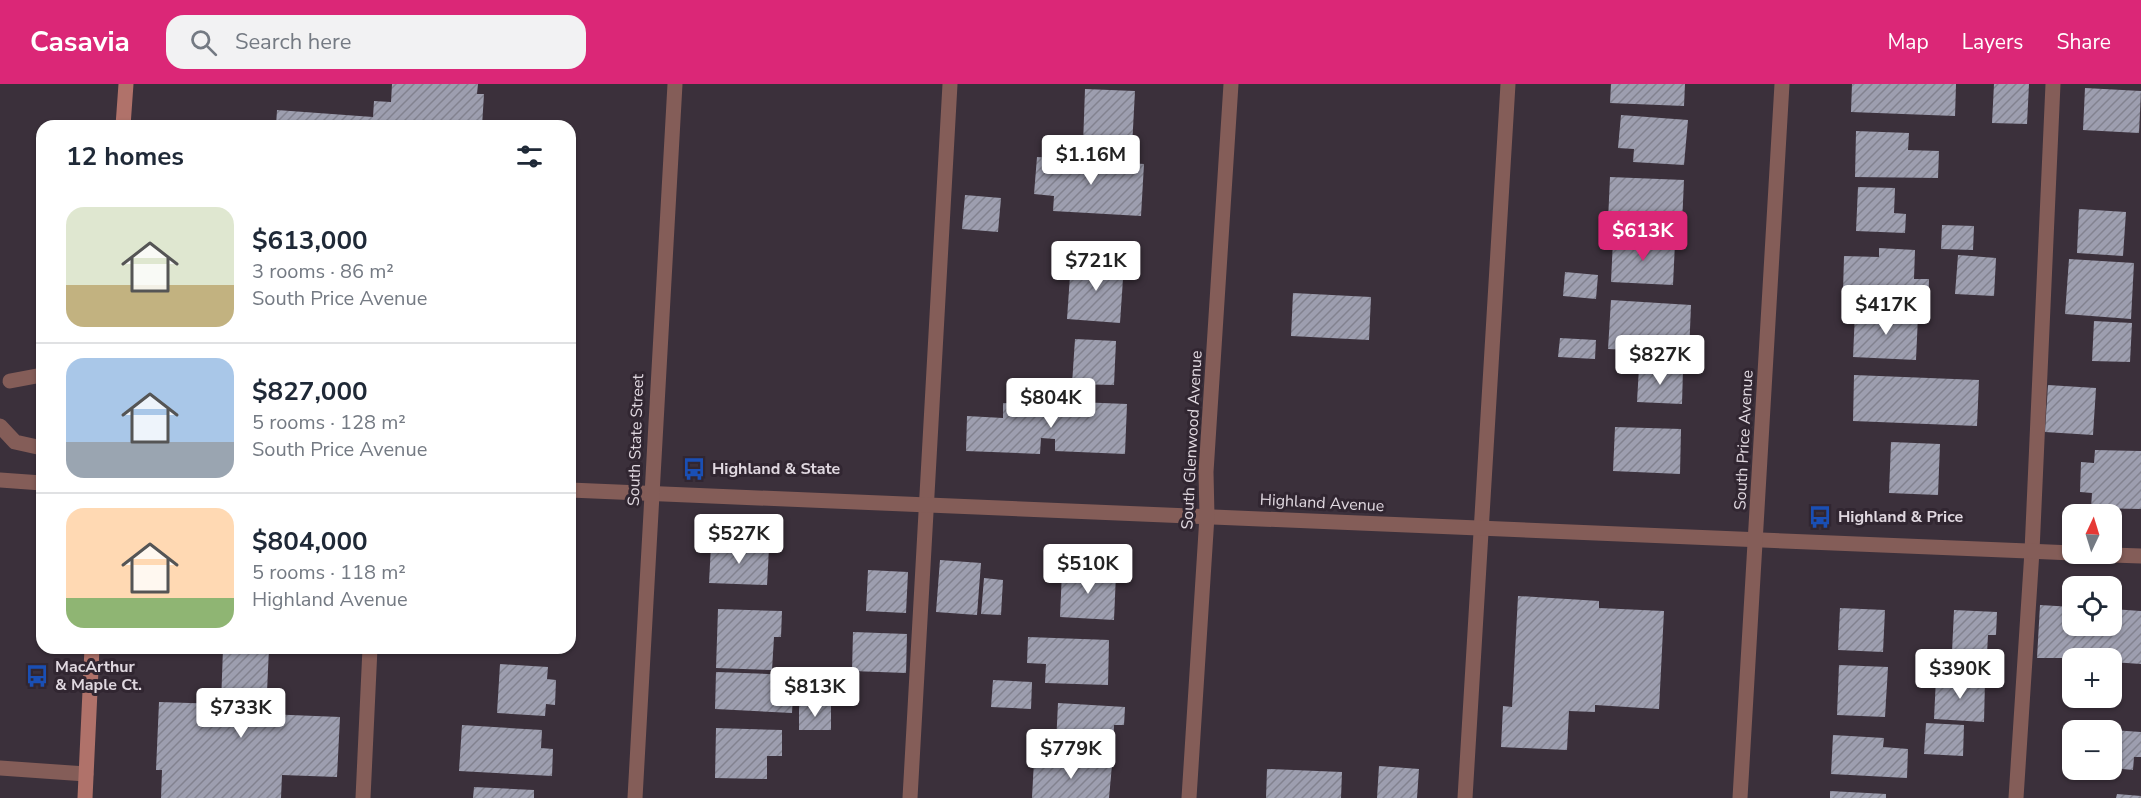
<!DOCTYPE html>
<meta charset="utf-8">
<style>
body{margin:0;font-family:"Nunito Sans",sans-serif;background:#f2f2f3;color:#1f2937;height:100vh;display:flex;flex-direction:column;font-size:22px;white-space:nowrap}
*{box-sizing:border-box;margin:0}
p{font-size:20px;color:#747a83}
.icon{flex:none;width:33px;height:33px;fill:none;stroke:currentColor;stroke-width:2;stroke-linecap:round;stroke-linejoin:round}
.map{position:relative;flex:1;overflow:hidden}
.drawer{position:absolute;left:36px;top:36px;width:540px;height:534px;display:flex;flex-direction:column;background:#fff;border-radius:18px;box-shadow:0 2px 4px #0004}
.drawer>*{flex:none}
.needle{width:39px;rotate:4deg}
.tools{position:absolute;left:2062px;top:420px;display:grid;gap:12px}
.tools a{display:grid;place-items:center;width:60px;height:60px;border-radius:12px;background:#fff;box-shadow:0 2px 4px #0004;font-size:30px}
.price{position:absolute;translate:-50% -51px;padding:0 14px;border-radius:6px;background:#fff;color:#222;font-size:20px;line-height:39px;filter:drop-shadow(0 2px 3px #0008)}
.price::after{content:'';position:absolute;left:50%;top:36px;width:18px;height:14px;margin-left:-9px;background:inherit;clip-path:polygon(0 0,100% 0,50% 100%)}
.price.on{background:#db2777;color:#fff}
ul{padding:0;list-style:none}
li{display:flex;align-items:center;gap:18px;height:150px;padding:0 30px}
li+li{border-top:2px solid #e0e1e3}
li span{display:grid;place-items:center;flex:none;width:168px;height:120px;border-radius:18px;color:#555}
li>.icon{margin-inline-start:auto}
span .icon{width:72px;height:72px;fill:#fffc;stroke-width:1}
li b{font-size:26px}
h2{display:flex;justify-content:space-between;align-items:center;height:72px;padding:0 30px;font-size:26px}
header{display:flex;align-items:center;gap:36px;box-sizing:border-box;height:84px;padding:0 30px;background:#db2777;color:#fff}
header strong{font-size:28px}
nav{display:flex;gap:33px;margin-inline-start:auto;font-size:21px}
.search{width:420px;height:54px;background:#f2f2f3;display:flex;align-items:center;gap:15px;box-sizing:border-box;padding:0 21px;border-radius:18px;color:#747a83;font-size:22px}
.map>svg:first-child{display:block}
.building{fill:url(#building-hatch)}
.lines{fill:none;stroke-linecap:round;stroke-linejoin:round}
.lane{stroke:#845d58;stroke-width:15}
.street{stroke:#845d58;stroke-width:15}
.secondary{stroke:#b0726a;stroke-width:15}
.labels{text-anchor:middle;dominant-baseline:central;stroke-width:6;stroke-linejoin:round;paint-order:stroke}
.street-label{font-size:16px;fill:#e0d8e0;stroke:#312631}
.poi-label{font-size:16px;font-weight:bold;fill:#e0d8e0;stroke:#312631;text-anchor:start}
</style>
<header>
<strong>Casavia</strong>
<div class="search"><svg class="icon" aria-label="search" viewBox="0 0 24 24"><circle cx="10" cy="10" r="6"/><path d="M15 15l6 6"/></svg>Search here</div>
<nav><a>Map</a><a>Layers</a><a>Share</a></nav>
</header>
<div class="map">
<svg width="2141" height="714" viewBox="0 0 2141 714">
<defs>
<pattern id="building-hatch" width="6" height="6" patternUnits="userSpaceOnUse" patternTransform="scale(1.5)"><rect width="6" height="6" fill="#9d9eaf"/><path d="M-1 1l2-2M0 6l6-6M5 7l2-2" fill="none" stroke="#82828f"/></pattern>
</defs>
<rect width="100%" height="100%" fill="#3b303b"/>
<g class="building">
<polygon points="392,0 478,0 477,10 484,10 482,42 276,42 277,26 373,33 374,17 391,18"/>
<polygon points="1611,0 1685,0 1684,22 1610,19"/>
<polygon points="1852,0 1956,0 1955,32 1851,28"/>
<polygon points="1994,0 2029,0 2027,40 1992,39"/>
<polygon points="2085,4 2141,7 2139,49 2083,46"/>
<polygon points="1085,5 1135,7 1132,63 1083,61"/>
<polygon points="1621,31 1688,36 1684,81 1633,78 1634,65 1618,64"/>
<polygon points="1856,47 1909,49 1908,66 1939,67 1938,94 1855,93"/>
<polygon points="1037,73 1144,80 1141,132 1053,127 1054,112 1034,110"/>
<polygon points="1610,93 1684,96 1682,140 1608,137"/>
<polygon points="1858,103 1895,104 1894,129 1906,130 1905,149 1856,147"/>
<polygon points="965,111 1001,114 998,148 962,145"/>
<polygon points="2079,125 2126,128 2123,172 2077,169"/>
<polygon points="1942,141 1974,142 1973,166 1941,165"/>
<polygon points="1613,156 1675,159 1673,201 1611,198"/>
<polygon points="1879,164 1915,166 1914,195 1929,195 1928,225 1889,223 1890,208 1843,207 1844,172 1879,173"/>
<polygon points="1958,171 1996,174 1994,212 1955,210"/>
<polygon points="2069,175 2134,179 2131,235 2065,230"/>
<polygon points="1071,177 1124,180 1120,239 1067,235"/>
<polygon points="1565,188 1598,191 1596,215 1563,212"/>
<polygon points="1293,209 1371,213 1369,256 1291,252"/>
<polygon points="1611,216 1691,221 1689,269 1608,265"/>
<polygon points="1855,229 1918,232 1916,276 1853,273"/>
<polygon points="2094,237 2132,239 2130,278 2092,277"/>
<polygon points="1560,254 1596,256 1595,275 1558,273"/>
<polygon points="1075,255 1116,257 1114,301 1072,300"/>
<polygon points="1639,283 1683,285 1682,320 1637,318"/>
<polygon points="1854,291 1979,296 1977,342 1853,337"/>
<polygon points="2048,301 2096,304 2093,351 2045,348"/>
<polygon points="1053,317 1127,320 1125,370 1055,367 1055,355 1041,354 1040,370 966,367 967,332 1003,334 1003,319 1053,322"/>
<polygon points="1615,343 1681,345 1680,390 1613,387"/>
<polygon points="1891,358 1940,360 1938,411 1889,409"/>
<polygon points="2095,366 2141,367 2141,425 2091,424 2092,409 2080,408 2081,378 2094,379"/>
<polygon points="711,461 769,464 767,501 709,499"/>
<polygon points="940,476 981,479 977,531 936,528"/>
<polygon points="868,486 908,488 906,529 866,527"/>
<polygon points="1062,487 1116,490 1114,536 1060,533"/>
<polygon points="984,494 1003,496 1001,531 981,530"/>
<polygon points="1518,512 1599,517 1599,524 1664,527 1659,625 1595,621 1595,628 1569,627 1567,666 1501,663 1503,622 1512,623"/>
<polygon points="2040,521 2073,523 2073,542 2112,542 2112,525 2141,527 2141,580 2112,578 2112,574 2037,574"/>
<polygon points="1840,524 1885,526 1883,568 1838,566"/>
<polygon points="718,525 782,527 781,553 774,553 772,586 716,584"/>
<polygon points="1954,526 1997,528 1996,551 1988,551 1987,570 1952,568"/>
<polygon points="853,548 907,550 906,589 852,587"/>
<polygon points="1028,553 1109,556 1108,601 1045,599 1046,580 1027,579"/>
<polygon points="223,564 269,564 266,630 340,633 337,693 282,691 281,714 161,714 162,686 156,686 159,618 221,620"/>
<polygon points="500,580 548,583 547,595 556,596 555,621 546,620 545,632 497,629"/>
<polygon points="1839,581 1888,583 1885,633 1837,631"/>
<polygon points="716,588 794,591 792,629 715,625"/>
<polygon points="1936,594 1985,597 1984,638 1934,635"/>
<polygon points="993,596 1032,598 1031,625 991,623"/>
<polygon points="1058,619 1125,623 1124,641 1114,641 1113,662 1056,660"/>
<polygon points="799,621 831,622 831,646 799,646"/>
<polygon points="1926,639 1964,641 1963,672 1924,670"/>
<polygon points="462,641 542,646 541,664 553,665 552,692 459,687"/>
<polygon points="716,644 782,646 782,672 767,672 767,695 715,694"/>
<polygon points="2112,646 2141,648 2141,673 2134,673 2133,686 2112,684"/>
<polygon points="1833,651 1884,654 1883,663 1908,665 1907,694 1831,690"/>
<polygon points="1034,676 1112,681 1109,714 1032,714"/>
<polygon points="1379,682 1419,685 1417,714 1377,714"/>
<polygon points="1267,685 1342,688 1341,714 1266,714"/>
<polygon points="474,703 534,706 534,714 473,714"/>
<polygon points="1830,707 1886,710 1886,714 1830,714"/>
<polygon points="2117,710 2141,712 2141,714 2116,714"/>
</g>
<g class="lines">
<g class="lane">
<polyline points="10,297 42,291"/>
<polyline points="0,342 15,358 42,364"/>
<polyline points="0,396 42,399"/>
<polyline points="363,714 370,564"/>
<polyline points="910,714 950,0"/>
<polyline points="1465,714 1508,0"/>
<polyline points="2016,714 2032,467 2053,0"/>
</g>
<g class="street">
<polyline points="570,406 2073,469"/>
<polyline points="2083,470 2141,472"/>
<polyline points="0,684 86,690"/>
<polyline points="635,714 675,0"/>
<polyline points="1189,714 1207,432 1206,388 1231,0"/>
<polyline points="1740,714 1782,0"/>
</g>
<g class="secondary">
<polyline points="123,42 126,0"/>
<polyline points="85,714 92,564"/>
</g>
</g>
<defs>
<g id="bus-bare" transform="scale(1.8)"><path d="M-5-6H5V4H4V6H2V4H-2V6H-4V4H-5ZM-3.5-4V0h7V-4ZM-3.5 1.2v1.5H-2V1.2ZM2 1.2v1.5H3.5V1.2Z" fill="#1a4fb4" stroke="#312631" stroke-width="2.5" paint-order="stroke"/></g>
</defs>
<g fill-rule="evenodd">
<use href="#bus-bare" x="694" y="385"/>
<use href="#bus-bare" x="1820" y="433"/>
<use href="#bus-bare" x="37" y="592"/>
</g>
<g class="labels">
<g class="street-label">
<text transform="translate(636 356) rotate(-88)">South State Street</text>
<text transform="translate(1192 356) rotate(-87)">South Glenwood Avenue</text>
<text transform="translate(1744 356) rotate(-87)">South Price Avenue</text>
<text transform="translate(1322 419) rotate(3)">Highland Avenue</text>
</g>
<g class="poi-label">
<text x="712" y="385">Highland &amp; State</text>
<text x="1838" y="433">Highland &amp; Price</text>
<text x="55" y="583">MacArthur<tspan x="55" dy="18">&amp; Maple Ct.</tspan></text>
</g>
</g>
</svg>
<div class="tools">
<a><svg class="needle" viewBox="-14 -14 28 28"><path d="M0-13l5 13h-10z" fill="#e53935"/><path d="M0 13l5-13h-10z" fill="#747a83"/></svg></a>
<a><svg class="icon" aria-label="locate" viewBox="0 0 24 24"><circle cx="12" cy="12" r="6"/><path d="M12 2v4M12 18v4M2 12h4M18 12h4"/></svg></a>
<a>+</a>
<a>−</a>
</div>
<b class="price" style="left:1091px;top:102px">$1.16M</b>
<b class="price on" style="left:1643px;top:178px">$613K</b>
<b class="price" style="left:1096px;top:208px">$721K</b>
<b class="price" style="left:1886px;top:252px">$417K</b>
<b class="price" style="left:1660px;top:302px">$827K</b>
<b class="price" style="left:1051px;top:345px">$804K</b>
<b class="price" style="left:739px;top:481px">$527K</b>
<b class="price" style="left:1088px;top:511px">$510K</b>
<b class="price" style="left:1960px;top:616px">$390K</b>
<b class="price" style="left:815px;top:634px">$813K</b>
<b class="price" style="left:241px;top:655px">$733K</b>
<b class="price" style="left:1071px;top:696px">$779K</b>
<section class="drawer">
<h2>12 homes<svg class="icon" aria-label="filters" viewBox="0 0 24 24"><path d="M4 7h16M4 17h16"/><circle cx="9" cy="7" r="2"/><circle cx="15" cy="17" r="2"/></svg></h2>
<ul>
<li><span style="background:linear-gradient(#dfe7d0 65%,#c2b280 0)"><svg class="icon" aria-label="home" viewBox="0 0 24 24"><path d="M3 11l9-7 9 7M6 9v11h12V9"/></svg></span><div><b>$613,000</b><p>3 rooms · 86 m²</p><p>South Price Avenue</p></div></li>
<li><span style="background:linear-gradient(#a9c7e8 70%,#9aa5b1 0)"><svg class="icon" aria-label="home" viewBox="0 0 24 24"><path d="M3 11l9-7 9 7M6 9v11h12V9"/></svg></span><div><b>$827,000</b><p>5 rooms · 128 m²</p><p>South Price Avenue</p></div></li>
<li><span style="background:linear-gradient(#ffd9b3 75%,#8fb573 0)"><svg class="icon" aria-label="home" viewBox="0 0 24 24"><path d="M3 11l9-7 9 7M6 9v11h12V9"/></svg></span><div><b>$804,000</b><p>5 rooms · 118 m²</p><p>Highland Avenue</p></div></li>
</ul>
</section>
</div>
